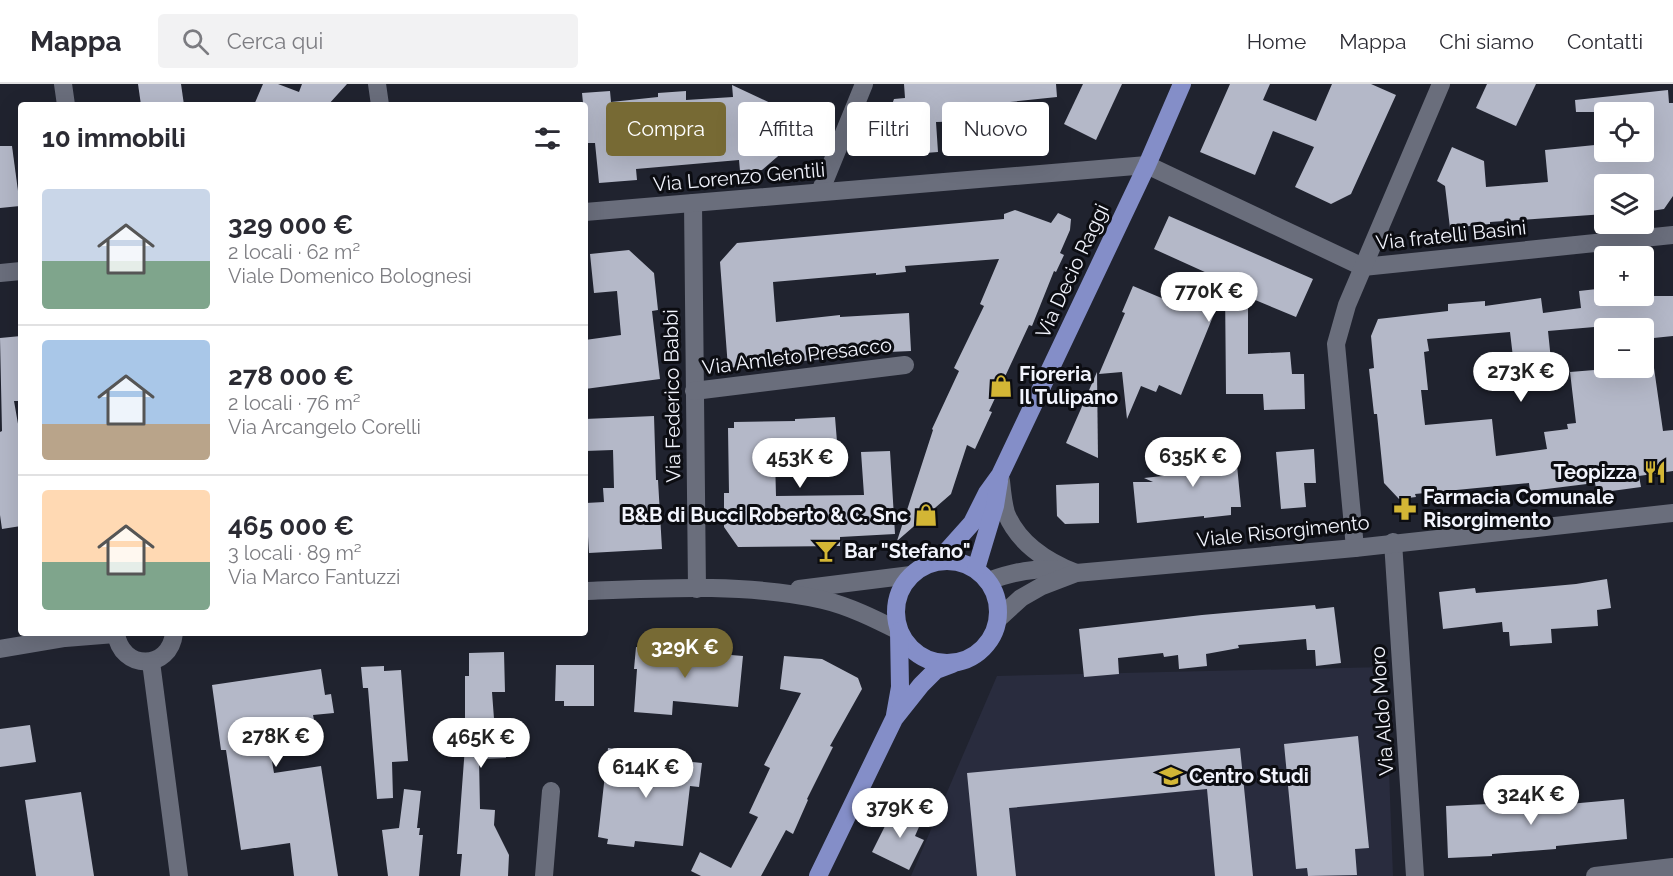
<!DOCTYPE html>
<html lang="it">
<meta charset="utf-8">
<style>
body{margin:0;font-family:Raleway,sans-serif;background:#f2f2f3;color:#2b2b33;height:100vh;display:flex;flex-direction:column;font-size:22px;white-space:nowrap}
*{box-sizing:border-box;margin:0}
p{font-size:20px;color:#7c7c81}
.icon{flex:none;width:33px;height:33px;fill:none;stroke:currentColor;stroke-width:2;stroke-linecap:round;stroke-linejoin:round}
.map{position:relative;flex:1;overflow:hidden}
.side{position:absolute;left:18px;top:18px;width:570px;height:534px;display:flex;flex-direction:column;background:#fff;border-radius:6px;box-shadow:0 6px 24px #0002}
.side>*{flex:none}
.hud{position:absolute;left:606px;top:18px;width:570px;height:54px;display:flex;gap:12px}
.buttons{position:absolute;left:1594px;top:18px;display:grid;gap:12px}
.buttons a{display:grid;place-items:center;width:60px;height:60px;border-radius:6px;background:#fff;box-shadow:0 6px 24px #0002;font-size:30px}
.price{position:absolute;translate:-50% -51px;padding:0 14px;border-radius:21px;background:#fff;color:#222;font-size:20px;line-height:39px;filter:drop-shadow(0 2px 3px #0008)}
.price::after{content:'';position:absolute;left:50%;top:36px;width:18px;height:14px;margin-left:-9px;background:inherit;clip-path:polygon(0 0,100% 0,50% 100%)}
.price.selected{background:#776a34;color:#fff}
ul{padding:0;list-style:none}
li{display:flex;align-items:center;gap:18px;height:150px;padding:0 24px}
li+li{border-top:2px solid #e1e1e2}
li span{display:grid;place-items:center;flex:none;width:168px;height:120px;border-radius:6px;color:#555}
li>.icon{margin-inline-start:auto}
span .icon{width:72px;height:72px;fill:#fffc;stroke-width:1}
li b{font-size:26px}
h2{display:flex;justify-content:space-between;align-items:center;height:72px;padding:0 24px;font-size:26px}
.pill{padding:0 21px;border-radius:6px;background:#fff;box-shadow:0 6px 24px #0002;font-size:21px;line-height:54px}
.pill.selected{background:#776a34;color:#fff}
header{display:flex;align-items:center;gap:36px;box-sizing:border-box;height:84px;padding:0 30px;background:#fff;border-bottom:2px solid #e1e1e2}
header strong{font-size:28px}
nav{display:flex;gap:33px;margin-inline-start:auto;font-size:21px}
.search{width:420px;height:54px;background:#f2f2f3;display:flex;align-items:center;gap:15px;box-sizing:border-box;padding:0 21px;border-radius:6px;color:#7c7c81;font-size:22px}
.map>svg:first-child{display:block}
.built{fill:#292c3e}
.building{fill:#b4b8c8}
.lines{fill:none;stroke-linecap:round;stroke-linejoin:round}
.minor{stroke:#6a6e7c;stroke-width:18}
.major{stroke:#848ec8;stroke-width:18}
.labels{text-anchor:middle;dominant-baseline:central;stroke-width:6;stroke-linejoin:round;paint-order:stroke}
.street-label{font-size:20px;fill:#f2f4fd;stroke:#0c0d12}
.poi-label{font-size:20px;font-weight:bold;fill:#f2f4fd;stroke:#0c0d12;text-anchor:start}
</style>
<header>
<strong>Mappa</strong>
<div class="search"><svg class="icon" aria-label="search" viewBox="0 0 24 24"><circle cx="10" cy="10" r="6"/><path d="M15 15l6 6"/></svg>Cerca qui</div>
<nav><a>Home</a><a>Mappa</a><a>Chi siamo</a><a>Contatti</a></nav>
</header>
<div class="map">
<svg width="1673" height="792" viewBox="0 0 1673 792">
<rect width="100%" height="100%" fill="#20232f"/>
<polygon class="built" points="1385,583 1393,792 911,792 997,592"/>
<g class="building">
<polygon points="138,0 181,0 184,21 141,21"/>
<polygon points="263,0 278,0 299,8 302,0 347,0 328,21 254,21"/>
<polygon points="904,0 1056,0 1057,13 1010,18 1014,59 975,64 973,37 936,38 938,68 887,72 885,49 887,35 894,15 905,14"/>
<polygon points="1083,0 1122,0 1096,56 1064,40"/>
<polygon points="1230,0 1270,0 1263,16 1316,37 1332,0 1371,0 1396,11 1351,110 1331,120 1295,103 1314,63 1273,47 1255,91 1200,68"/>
<polygon points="1487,0 1536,0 1516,42 1476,24"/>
<polygon points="732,1 798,32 784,67 762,86 740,87 739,76 636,85 637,96 599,99 595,59 587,59 582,9 610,7 611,18 658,13 658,9 686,7 686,16 733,13"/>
<polygon points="1668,6 1669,19 1673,19 1673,112 1664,125 1651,127 1648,100 1605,100 1605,130 1490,138 1490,140 1450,144 1445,102 1437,97 1452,63 1484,77 1486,103 1548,98 1545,66 1605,60 1605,78 1644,74 1644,28 1576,28 1575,16"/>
<polygon points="0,62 12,62 20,122 0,124"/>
<polygon points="1015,126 1051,139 1058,129 1071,135 1070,146 1060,169 1064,171 1056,188 1054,187 1032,242 1029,241 989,327 992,328 975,365 967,361 951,410 897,457 933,346 932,345 959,287 954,284 984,222 980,220 999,175 905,182 906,188 876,191 876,189 773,198 776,238 840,231 840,233 909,229 911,267 844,270 845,273 728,284 720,178 737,159 1004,135 1004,130"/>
<polygon points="1169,132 1313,195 1296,233 1248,213 1248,270 1290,268 1292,290 1304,290 1305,325 1264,326 1263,310 1226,310 1225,203 1181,311 1159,301 1156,308 1141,302 1127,335 1122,288 1099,290 1125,229 1122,228 1133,202 1190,226 1207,189 1154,165"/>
<polygon points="629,166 654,189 658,226 652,227 660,295 585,305 585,256 621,251 617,207 594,209 590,170"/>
<polygon points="1597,205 1597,209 1605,208 1605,212 1673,212 1673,252 1644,255 1644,235 1605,239 1606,242 1548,247 1552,286 1515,290 1510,248 1427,255 1429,267 1424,268 1428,306 1421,306 1425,341 1492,335 1496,372 1547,365 1544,348 1568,345 1567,340 1576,339 1570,288 1619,284 1654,284 1663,347 1673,346 1673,387 1639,392 1641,403 1597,409 1595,399 1530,407 1529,399 1415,410 1416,413 1399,415 1384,399 1377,330 1374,330 1369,285 1374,284 1371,252 1378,235 1448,227 1448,220 1485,217 1485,222 1541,214 1543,229 1581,224 1579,207"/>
<polygon points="21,252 21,317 14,317 21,357 21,442 2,445 0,431 0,348 2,347 0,254"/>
<polygon points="1097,288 1098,374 1066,359"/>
<polygon points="654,332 656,396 658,396 662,465 589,469 586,419 604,418 603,404 614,404 613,366 585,367 585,335"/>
<polygon points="835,333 838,370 775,374 776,412 864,411 861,368 890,367 895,450 840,453 840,462 738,463 724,443 724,409 729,409 728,344 734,344 734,338 795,337 795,335"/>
<polygon points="1224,354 1225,361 1235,360 1241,423 1231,423 1231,431 1204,434 1204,432 1137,439 1133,398 1153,398 1144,394 1200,388 1197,357"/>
<polygon points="1314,365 1316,399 1304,399 1306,423 1281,425 1276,368"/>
<polygon points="1099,399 1099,439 1065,440 1057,432 1056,401"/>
<polygon points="1607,495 1611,524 1597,526 1598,542 1551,545 1552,559 1510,562 1509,548 1503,548 1502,538 1443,545 1439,508 1475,504 1476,509 1576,500"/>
<polygon points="1315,521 1316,525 1334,523 1341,579 1316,582 1315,566 1307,566 1306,555 1238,561 1239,564 1206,570 1207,582 1179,585 1178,571 1164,573 1163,569 1118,574 1119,590 1084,593 1079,545 1202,531"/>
<polygon points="636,563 743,572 738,623 673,617 672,631 634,628 637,585 634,585"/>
<polygon points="504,568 505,608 492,608 495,648 505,648 506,674 479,675 480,725 495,726 494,741 509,771 508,792 460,792 462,770 457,770 467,636 465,636 465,592 469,592 469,569"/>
<polygon points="784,572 822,575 858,594 862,605 830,662 833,663 807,715 808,716 793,750 786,746 761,792 701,792 691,787 700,768 731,784 758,733 749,729 770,684 764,681 801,609 780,605"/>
<polygon points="556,581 594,581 594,622 564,622 564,617 555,617"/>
<polygon points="384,582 384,587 401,586 408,677 392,678 393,714 377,715 368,604 363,604 361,583"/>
<polygon points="321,585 325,611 331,610 334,629 313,631 315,641 267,648 274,689 321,682 338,792 294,792 290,759 241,766 226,666 221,666 212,601"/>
<polygon points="30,641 36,678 0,683 0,645"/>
<polygon points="1358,652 1369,764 1355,765 1357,791 1308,792 1307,784 1296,785 1284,660"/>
<polygon points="608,664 645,669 644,673 702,679 699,703 690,702 683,762 635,757 634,763 607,760 608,755 598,753"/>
<polygon points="1240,664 1253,792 1215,792 1207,705 1009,724 1016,792 977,792 967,689"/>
<polygon points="404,705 421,707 417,744 420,744 419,751 423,751 419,792 388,792 382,746 399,744"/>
<polygon points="81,708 94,792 36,792 25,716"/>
<polygon points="1557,713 1558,721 1624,715 1627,755 1556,762 1556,765 1492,770 1492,772 1448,774 1446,722 1510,719 1509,716"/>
<polygon points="895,722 922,736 915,752 924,756 909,786 872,768"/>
</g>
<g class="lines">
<g class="minor">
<polyline points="63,0 66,21"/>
<polyline points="377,0 380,21"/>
<polyline points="820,108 864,0"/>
<polyline points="693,119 697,505"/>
<polyline points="585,128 1147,81 1363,183 1673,151"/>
<polyline points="0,189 21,187"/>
<polyline points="694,307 905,281"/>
<path d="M1001 397C1002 407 1003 419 1006 429 1018 459 1048 478 1076 489"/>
<polyline points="1393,458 1415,792"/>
<polyline points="1355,464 1336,260 1347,221 1441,0"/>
<path d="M988 497C1014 488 1035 483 1062 486"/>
<polyline points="799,505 911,491"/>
<path d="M585 507C659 504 751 499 823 516 849 522 875 535 899 547"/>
<polyline points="998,535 1021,514 1042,502 1076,489 1355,464 1673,429"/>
<path d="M116 549C121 587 170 587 174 549"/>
<polyline points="0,565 65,554 115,550"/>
<polyline points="151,578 179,792"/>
<polyline points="544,792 551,707"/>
<polyline points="1595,792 1673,783"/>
</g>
<g class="major">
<circle cx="947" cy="528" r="51"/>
<polyline points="938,477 972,439 987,409 1000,391 1147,81 1182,0"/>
<polyline points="976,485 995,422 999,397"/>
<polyline points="895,631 900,603 899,547"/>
<polyline points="818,792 894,635 921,601 936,586 952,580"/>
</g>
</g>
<defs>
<g id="shop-bare" transform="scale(1.8)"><path d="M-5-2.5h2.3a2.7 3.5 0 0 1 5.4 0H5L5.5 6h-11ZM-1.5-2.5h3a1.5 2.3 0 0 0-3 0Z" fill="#d3b635" stroke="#0c0d12" stroke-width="2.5" paint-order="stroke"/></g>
<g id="restaurant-bare" transform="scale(1.8)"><path d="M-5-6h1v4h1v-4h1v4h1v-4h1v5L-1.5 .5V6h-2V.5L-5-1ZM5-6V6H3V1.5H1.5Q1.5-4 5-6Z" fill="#d3b635" stroke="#0c0d12" stroke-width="2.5" paint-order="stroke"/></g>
<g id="pharmacy-bare" transform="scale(1.8)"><path d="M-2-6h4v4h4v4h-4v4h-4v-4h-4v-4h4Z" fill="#d3b635" stroke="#0c0d12" stroke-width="2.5" paint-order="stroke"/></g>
<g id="bar-bare" transform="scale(1.8)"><path d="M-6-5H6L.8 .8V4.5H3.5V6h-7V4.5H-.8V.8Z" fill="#d3b635" stroke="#0c0d12" stroke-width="2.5" paint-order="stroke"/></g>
<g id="school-bare" transform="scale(1.8)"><path d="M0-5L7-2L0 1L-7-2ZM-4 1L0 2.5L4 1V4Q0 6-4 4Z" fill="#d3b635" stroke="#0c0d12" stroke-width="2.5" paint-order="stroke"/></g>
</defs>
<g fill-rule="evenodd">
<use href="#shop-bare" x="1001" y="302"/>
<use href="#restaurant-bare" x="1655" y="388"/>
<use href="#pharmacy-bare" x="1405" y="425"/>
<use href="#shop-bare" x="926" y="431"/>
<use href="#bar-bare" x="826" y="467"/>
<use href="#school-bare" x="1171" y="692"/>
</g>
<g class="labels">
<g class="street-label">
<text transform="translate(739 93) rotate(-5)">Via Lorenzo Gentili</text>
<text transform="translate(1451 151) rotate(-6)">Via fratelli Basini</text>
<text transform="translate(1072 187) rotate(-65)">Via Decio Raggi</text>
<text transform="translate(797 272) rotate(-7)">Via Amleto Presacco</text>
<text transform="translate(672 312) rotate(-91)">Via Federico Babbi</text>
<text transform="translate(1283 447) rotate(-6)">Viale Risorgimento</text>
<text transform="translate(1382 627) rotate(-94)">Via Aldo Moro</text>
</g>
<g class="poi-label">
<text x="1019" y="290">Fioreria<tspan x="1019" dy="23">Il Tulipano</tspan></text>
<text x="1637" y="388" text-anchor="end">Teopizza</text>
<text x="1423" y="413">Farmacia Comunale<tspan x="1423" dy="23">Risorgimento</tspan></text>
<text x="908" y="431" text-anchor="end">B&amp;B di Bucci Roberto &amp; C. Snc</text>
<text x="844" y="467">Bar "Stefano"</text>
<text x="1189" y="692">Centro Studi</text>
</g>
</g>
</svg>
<div class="buttons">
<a><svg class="icon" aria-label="locate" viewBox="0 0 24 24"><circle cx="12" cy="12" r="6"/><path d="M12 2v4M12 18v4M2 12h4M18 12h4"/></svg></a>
<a><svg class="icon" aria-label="layers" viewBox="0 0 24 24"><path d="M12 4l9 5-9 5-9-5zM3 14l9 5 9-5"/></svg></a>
<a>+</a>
<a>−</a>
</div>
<b class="price" style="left:1209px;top:239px">770K €</b>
<b class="price" style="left:1521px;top:319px">273K €</b>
<b class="price" style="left:1193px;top:404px">635K €</b>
<b class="price" style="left:800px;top:405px">453K €</b>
<b class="price selected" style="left:685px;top:595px">329K €</b>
<b class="price" style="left:276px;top:684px">278K €</b>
<b class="price" style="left:481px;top:685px">465K €</b>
<b class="price" style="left:646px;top:715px">614K €</b>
<b class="price" style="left:1531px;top:742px">324K €</b>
<b class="price" style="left:900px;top:755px">379K €</b>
<div class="hud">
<a class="pill selected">Compra</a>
<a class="pill">Affitta</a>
<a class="pill">Filtri</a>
<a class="pill">Nuovo</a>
</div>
<section class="side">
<h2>10 immobili<svg class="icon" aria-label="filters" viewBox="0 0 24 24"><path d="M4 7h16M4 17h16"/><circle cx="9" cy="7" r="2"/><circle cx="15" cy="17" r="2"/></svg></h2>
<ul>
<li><span style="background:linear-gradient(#c9d6e8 60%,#7fa58c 0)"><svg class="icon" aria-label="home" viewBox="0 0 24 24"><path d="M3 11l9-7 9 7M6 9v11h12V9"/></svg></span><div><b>329 000 €</b><p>2 locali · 62 m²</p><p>Viale Domenico Bolognesi</p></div></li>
<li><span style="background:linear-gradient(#a9c7e8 70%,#b9a48a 0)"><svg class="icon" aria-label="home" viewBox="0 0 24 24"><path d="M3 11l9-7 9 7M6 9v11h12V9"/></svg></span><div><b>278 000 €</b><p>2 locali · 76 m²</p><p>Via Arcangelo Corelli</p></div></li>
<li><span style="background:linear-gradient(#ffd9b3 60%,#7fa58c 0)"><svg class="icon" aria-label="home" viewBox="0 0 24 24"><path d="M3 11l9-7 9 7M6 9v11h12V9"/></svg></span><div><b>465 000 €</b><p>3 locali · 89 m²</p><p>Via Marco Fantuzzi</p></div></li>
</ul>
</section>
</div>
